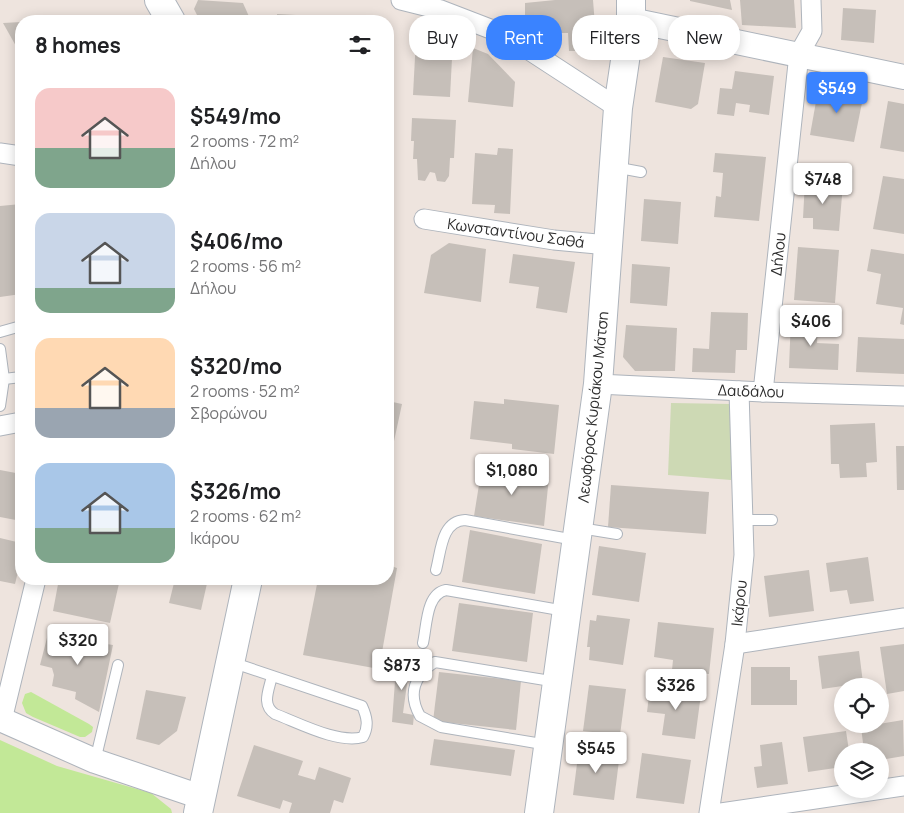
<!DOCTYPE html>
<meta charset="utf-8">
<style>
body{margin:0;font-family:Manrope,sans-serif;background:#f6f6f6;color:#202124;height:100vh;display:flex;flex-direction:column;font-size:19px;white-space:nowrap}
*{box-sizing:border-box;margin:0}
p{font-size:16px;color:#757577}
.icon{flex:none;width:28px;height:28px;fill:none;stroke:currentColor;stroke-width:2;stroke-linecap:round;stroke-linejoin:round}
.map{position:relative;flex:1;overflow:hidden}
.panel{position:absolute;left:15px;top:15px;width:379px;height:570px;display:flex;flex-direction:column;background:#fff;border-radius:20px;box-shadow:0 2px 12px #0003}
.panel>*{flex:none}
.banner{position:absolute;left:409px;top:15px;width:420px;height:45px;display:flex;gap:10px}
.tools{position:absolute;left:834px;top:678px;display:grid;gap:10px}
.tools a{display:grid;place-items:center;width:55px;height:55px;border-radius:50%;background:#fff;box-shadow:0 2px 12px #0003;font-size:25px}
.price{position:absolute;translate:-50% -42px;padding:0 11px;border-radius:5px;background:#fff;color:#222;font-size:16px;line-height:32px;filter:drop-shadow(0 1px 2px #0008)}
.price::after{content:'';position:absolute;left:50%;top:30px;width:15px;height:11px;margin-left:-8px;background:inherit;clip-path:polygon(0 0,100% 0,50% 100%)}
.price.active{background:#3a83ff;color:#fff}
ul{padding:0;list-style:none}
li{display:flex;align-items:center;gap:15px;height:125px;padding:0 20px}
li span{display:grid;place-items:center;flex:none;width:140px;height:100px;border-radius:15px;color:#555}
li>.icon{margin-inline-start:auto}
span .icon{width:60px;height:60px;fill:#fffc;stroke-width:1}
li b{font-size:21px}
h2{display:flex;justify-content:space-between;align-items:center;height:60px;padding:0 20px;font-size:21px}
.tag{padding:0 18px;border-radius:20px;background:#fff;box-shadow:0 2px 12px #0003;font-size:18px;line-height:45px}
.tag.active{background:#3a83ff;color:#fff}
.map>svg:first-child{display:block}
.green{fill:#c2e897}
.cemetery{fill:#cdd9b4}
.building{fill:#c6bfb9}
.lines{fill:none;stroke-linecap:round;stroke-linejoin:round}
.service-casing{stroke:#aeb4bc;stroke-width:12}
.minor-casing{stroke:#aeb4bc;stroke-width:21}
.tertiary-casing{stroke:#aeb4bc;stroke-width:26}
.secondary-casing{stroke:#aeb4bc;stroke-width:30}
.service{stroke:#fff;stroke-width:10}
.minor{stroke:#fff;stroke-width:19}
.tertiary{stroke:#fff;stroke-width:24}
.secondary{stroke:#fff;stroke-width:28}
.labels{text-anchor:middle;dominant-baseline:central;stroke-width:4;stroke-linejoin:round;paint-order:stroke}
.street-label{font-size:15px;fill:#2c2c2c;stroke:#fff}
</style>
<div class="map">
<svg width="904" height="813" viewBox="0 0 904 813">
<rect width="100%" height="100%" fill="#eee4de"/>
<g class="green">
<polygon points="31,692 89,724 93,727 92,732 85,737 80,737 33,717 26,713 22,703 25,694"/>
<polygon points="0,740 57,766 151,793 171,809 172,813 0,813"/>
</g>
<polygon class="cemetery" points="671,403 732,404 731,480 668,475"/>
<g class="building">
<polygon points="198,0 243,3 251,21 200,21 194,9"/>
<polygon points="555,0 593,0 597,51 569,51 568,33 544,33 525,20 525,3"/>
<polygon points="690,0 730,0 732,10 690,1"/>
<polygon points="740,0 794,0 796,28 742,25"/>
<polygon points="843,8 876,10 874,43 841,40"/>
<polygon points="277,14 315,16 316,21 278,21"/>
<polygon points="107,17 109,21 61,21 61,20"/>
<polygon points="21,22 21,55 3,23"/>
<polygon points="429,32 453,39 450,97 413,95 416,38"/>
<polygon points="473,48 488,54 515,82 513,107 468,102"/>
<polygon points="663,57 705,63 698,104 691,109 655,102"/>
<polygon points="735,71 774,76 769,115 749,112 750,105 736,103 734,116 717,114 720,88 732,89"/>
<polygon points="819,85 864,93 854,142 810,135"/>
<polygon points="888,101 904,104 904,152 880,148"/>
<polygon points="412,118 456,120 454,158 450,158 449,176 445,182 437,181 435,173 430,172 425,181 418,180 417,159 413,159 414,141 411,141"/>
<polygon points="498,148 513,149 510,214 494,213 495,205 472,204 475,153 497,155"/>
<polygon points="715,153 766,157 759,221 714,217 716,196 721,197 723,173 713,172"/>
<polygon points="883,176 904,179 904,234 873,229"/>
<polygon points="805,181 843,184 839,231 813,229 813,218 803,218"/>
<polygon points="644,199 681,202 678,244 641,241"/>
<polygon points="21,204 21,294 0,297 0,206"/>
<polygon points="449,243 486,249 481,302 424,293 431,255"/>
<polygon points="798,247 839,250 835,303 794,300"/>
<polygon points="871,249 904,254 904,325 900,324 903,308 876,304 881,274 867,271"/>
<polygon points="513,254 575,262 567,313 536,308 539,287 509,283"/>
<polygon points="632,264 670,267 667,306 630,303"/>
<polygon points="711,312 748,313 747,350 736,350 735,373 692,372 693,348 709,349"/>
<polygon points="791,317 818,318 817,343 839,344 838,370 789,368"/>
<polygon points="626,325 677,328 675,371 635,371 623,357"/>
<polygon points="858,337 904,339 904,374 856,372"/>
<polygon points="504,399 559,405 554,454 512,449 512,444 470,439 474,401 504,404"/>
<polygon points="388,401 402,404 388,469"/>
<polygon points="875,423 877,462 866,463 867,477 840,478 839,464 831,464 830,425"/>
<polygon points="896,446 904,446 904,490 897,490"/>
<polygon points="482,466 549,477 544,526 474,516"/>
<polygon points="0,470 21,474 21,521 0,517"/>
<polygon points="611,485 709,492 706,534 608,527"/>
<polygon points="470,530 542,544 535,594 462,582"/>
<polygon points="0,538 21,543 21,559 15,584 0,581"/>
<polygon points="599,546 646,553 639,602 592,595"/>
<polygon points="868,557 874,601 850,604 847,590 830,592 826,563"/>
<polygon points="388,565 397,568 379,669 303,655 318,579 388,579"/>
<polygon points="809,570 814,611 769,617 764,576"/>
<polygon points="59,579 120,579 110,623 53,611"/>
<polygon points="175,579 208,579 201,610 169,603"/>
<polygon points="459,603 533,613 527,662 452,651"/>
<polygon points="597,615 630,619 623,665 589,660 590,647 587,647 590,620 596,621"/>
<polygon points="658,622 714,628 709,674 672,670 673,660 654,657"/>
<polygon points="49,630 87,641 113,645 99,712 75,699 76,692 52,686 54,675 52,668 40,665"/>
<polygon points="904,644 904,691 887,694 880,647"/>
<polygon points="859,651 863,683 822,689 818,656"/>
<polygon points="397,654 411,655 403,713 414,715 413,725 392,722"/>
<polygon points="751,667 790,667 790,680 797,680 797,705 751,705"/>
<polygon points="439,672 521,681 516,730 433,721"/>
<polygon points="589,685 626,689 620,735 583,731"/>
<polygon points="650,687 701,694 695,739 662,735 665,714 647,712"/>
<polygon points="146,690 186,697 177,731 159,745 136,739"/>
<polygon points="903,720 904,756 880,760 880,751 864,751 861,727"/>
<polygon points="846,731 849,751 842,751 842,767 808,772 803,737"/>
<polygon points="434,739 515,750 511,776 430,765"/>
<polygon points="782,742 788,784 757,788 754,767 762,766 760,745"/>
<polygon points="254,745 303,761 298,775 315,780 319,767 351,778 343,803 334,800 330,813 289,813 292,803 283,800 280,809 237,796"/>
<polygon points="579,748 620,753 614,800 573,795"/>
<polygon points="642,753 691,760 684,804 636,798"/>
</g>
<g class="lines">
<g class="service-casing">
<g id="service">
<polyline points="614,167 641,172"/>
<polyline points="0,332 21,326"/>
<polyline points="0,349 4,379 0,406"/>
<polyline points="4,379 21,377"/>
<polyline points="743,520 772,520"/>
<polyline points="580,528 617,534"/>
<path d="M436 570C441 552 441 521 465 520L575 540"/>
<path d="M423 643C427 625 426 594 446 590L565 611"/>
<path d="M231 662 362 706C367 717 369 726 363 737 338 744 299 723 275 714 261 705 269 690 272 676"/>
<path d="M548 745 441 727 420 716C407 693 415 675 435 662L557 682"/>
<polyline points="95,761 118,665"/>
</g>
</g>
<g class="minor-casing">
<g id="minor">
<polyline points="401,0 441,10 506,35 618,108"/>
<polyline points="0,153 21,156"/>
<polyline points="424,219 554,240 608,245"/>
<polyline points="598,384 763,392 904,396"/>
<polyline points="763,392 799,54 812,31 811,0"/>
<polyline points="0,426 21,422"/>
<polyline points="735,644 904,618"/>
<polyline points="2,720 36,579"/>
<polyline points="709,813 735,644 744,555 739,391"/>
<polyline points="721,813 904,786"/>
</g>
</g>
<g class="tertiary-casing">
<g id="tertiary">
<polyline points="631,20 904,77"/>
<polyline points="0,719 95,761 201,797"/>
</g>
</g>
<g class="secondary-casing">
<g id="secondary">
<polyline points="159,0 171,21"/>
<polyline points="198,813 248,579"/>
<polyline points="539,813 598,384 618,108 631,20 631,0"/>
</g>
</g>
<use href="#service" class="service"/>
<use href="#minor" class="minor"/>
<use href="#tertiary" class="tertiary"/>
<use href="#secondary" class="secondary"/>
</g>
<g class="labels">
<g class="street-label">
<text transform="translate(516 233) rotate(8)">Κωνσταντίνου Σαθά</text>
<text transform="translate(778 254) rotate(-84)">Δήλου</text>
<text transform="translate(751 391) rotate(2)">Δαιδάλου</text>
<text transform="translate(593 407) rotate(-84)">Λεωφόρος Κυριάκου Μάτση</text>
<text transform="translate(739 603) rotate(-84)">Ικάρου</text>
</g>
</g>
</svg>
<div class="tools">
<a><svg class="icon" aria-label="locate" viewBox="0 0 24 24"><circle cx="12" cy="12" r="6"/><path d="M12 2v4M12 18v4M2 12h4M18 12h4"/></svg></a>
<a><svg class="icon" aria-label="layers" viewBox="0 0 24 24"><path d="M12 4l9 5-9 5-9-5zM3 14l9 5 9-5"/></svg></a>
</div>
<b class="price active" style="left:837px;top:114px">$549</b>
<b class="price" style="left:823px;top:205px">$748</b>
<b class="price" style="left:811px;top:347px">$406</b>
<b class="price" style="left:512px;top:496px">$1,080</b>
<b class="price" style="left:78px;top:666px">$320</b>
<b class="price" style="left:402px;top:691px">$873</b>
<b class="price" style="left:676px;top:711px">$326</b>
<b class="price" style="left:596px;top:774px">$545</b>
<div class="banner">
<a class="tag">Buy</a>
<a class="tag active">Rent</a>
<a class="tag">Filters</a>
<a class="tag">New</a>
</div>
<section class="panel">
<h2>8 homes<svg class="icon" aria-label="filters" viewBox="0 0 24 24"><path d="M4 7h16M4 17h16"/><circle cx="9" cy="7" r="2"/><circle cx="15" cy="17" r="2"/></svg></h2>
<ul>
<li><span style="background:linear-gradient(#f6c9c9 60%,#7fa58c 0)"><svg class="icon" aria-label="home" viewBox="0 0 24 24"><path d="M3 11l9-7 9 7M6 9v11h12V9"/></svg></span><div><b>$549/mo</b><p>2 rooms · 72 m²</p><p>Δήλου</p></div></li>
<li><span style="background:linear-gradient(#c9d6e8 75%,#7fa58c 0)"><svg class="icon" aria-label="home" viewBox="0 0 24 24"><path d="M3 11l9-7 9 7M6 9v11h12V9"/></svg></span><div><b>$406/mo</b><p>2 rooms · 56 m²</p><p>Δήλου</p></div></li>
<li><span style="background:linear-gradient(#ffd9b3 70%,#9aa5b1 0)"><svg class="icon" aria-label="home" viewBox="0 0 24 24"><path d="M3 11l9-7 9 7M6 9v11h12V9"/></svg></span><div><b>$320/mo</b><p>2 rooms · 52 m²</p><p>Σβορώνου</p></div></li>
<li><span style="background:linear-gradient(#a9c7e8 65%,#7fa58c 0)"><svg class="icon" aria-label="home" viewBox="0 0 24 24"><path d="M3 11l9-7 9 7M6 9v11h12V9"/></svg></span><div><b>$326/mo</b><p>2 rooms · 62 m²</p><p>Ικάρου</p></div></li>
</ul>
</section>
</div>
